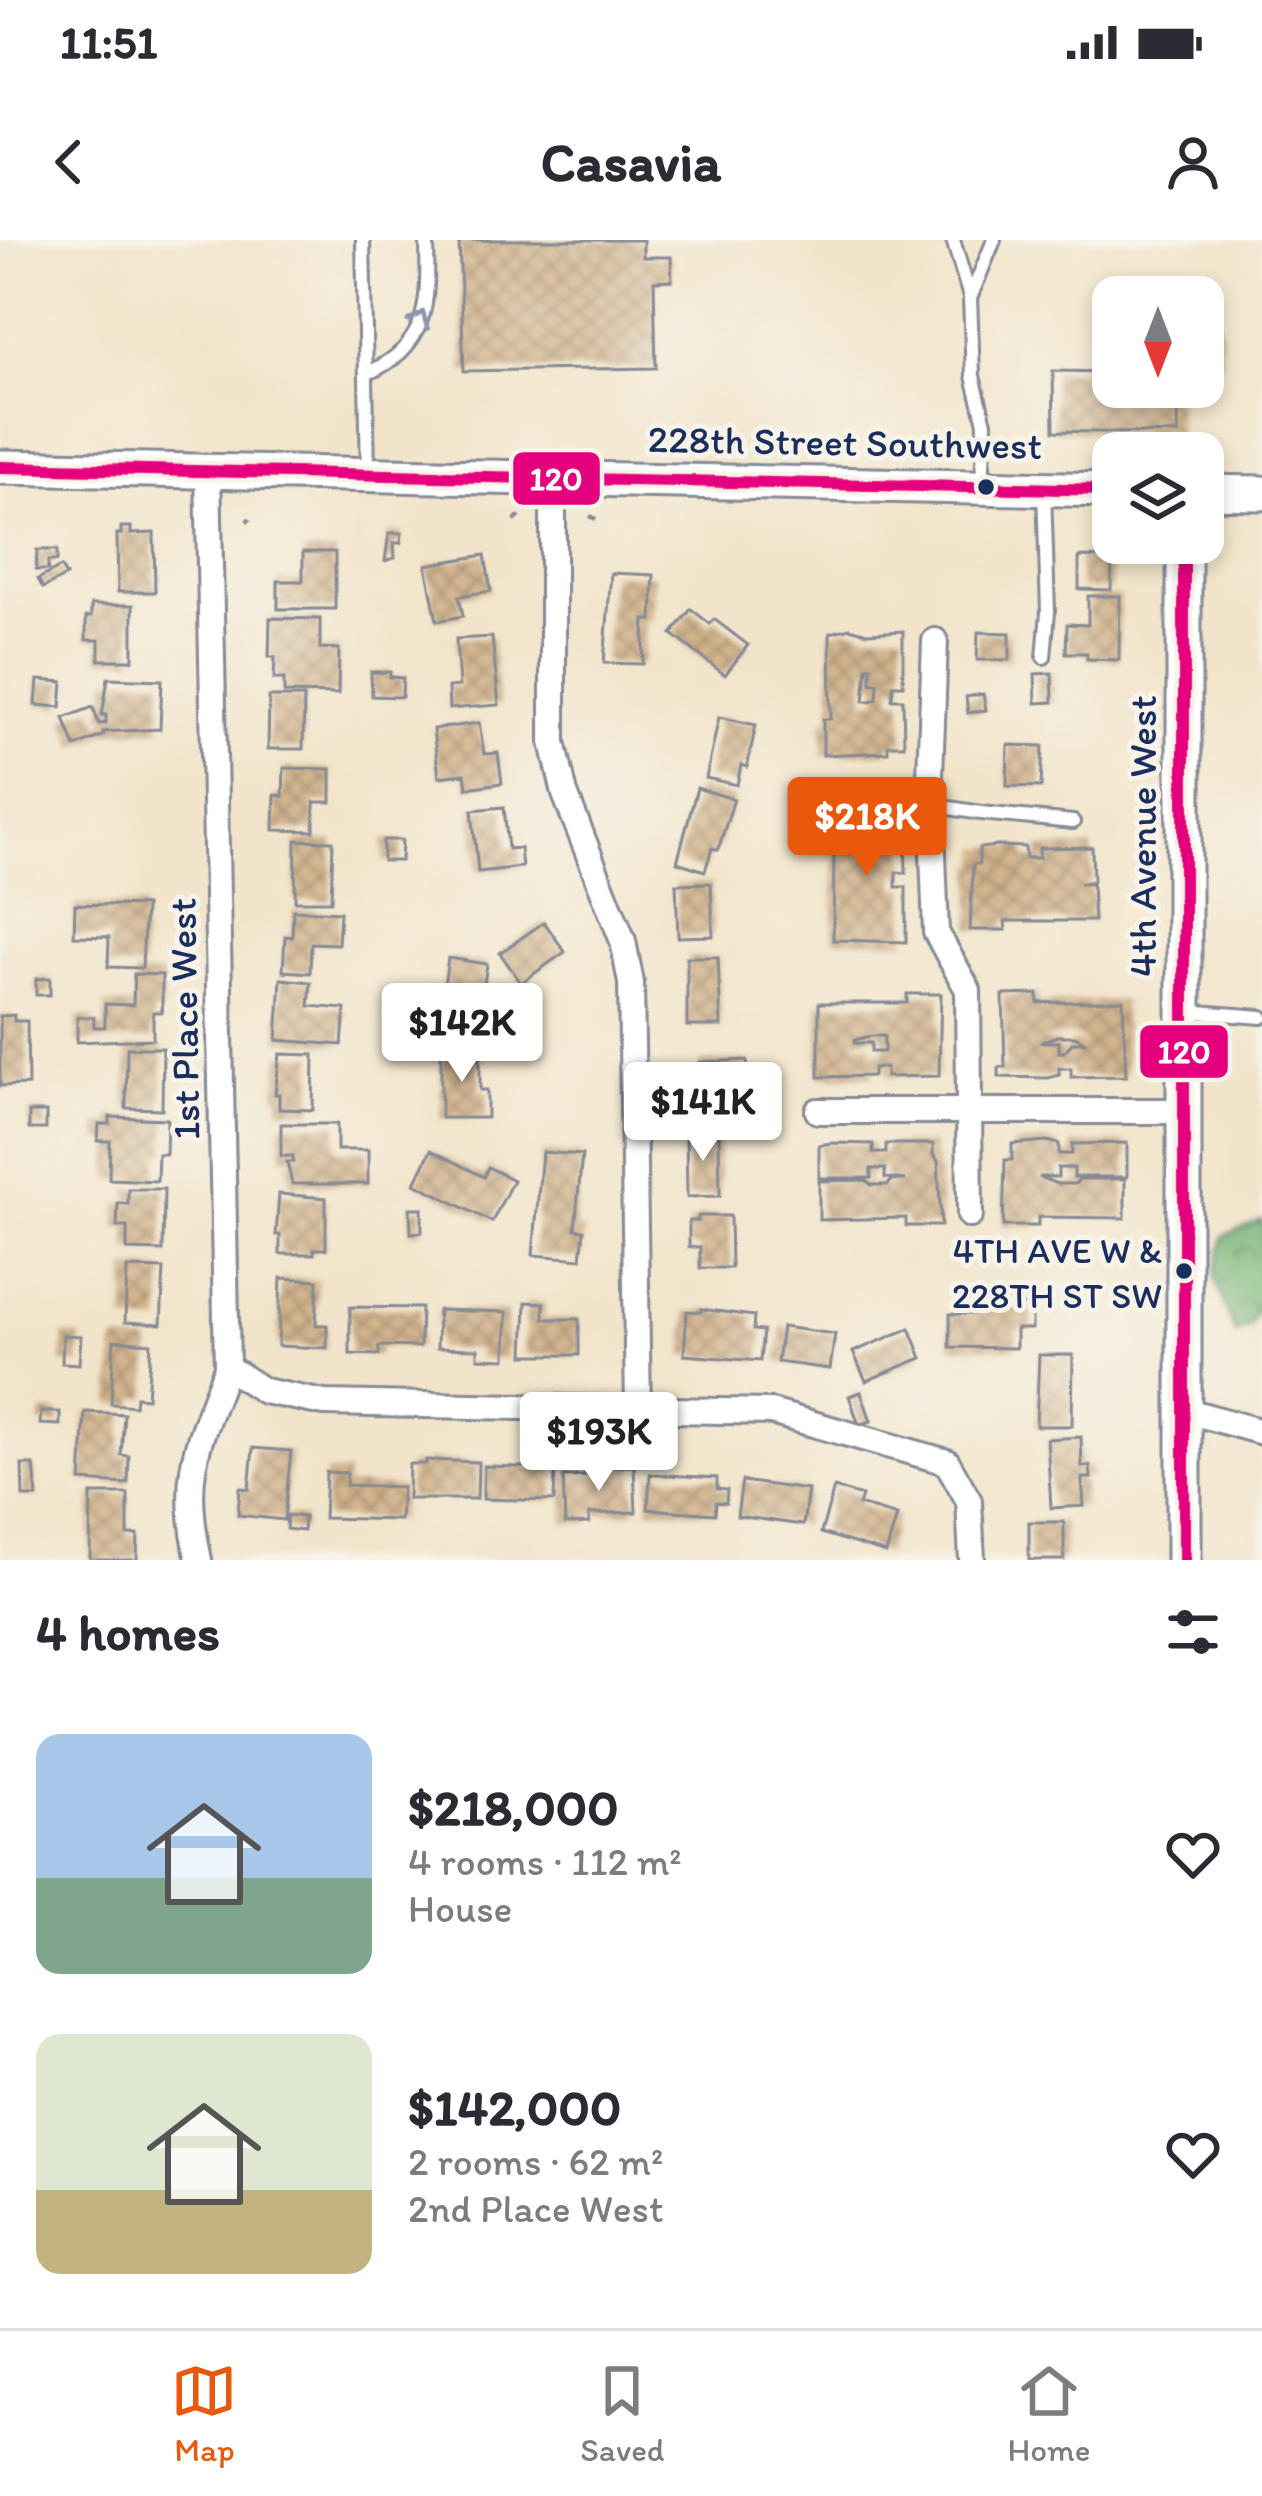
<!DOCTYPE html>
<meta charset="utf-8">
<style>
body{margin:0;font-family:Itim,sans-serif;background:#f2f2f3;color:#2b2b33;height:100vh;display:flex;flex-direction:column;font-size:45px;white-space:nowrap}
*{box-sizing:border-box;margin:0}
p{font-size:39px;color:#7c7c81}
.icon{flex:none;width:66px;height:66px;fill:none;stroke:currentColor;stroke-width:2;stroke-linecap:round;stroke-linejoin:round}
.map{position:relative;height:1320px;overflow:hidden}
.side{display:flex;flex-direction:column;background:#fff;flex:1}
.side>*{flex:none}
.needle{width:78px;rotate:180deg}
.buttons{position:absolute;left:1092px;top:36px;display:grid;gap:24px}
.buttons a{display:grid;place-items:center;width:132px;height:132px;border-radius:24px;background:#fff;box-shadow:0 6px 18px #0003;font-size:60px}
.price{position:absolute;translate:-50% -102px;padding:0 27px;border-radius:12px;background:#fff;color:#222;font-size:39px;line-height:78px;filter:drop-shadow(0 3px 6px #0008)}
.price::after{content:'';position:absolute;left:50%;top:72px;width:36px;height:27px;margin-left:-18px;background:inherit;clip-path:polygon(0 0,100% 0,50% 100%)}
.price.current{background:#ea580c;color:#fff}
ul{padding:0;list-style:none}
li{display:flex;align-items:center;gap:36px;height:300px;padding:0 36px}
li span{display:grid;place-items:center;flex:none;width:336px;height:240px;border-radius:24px;color:#555}
li>.icon{margin-inline-start:auto}
span .icon{width:144px;height:144px;fill:#fffc;stroke-width:1}
li b{font-size:51px}
h2{display:flex;justify-content:space-between;align-items:center;height:144px;padding:0 36px;font-size:51px}
.status{display:flex;justify-content:space-between;align-items:center;height:84px;padding:0 60px;background:#fff;direction:ltr}
.status svg{height:33px;fill:currentColor}
header{display:flex;justify-content:space-between;align-items:center;height:156px;padding:0 36px;background:#fff;font-size:54px;font-weight:700}
.tab-bar{display:flex;justify-content:space-around;align-items:center;height:168px;border-top:3px solid #e1e1e2;background:#fff;font-size:33px;color:#7c7c81}
.tab-bar a{display:grid;justify-items:center;gap:6px}
.tab-bar .current{color:#ea580c}
.map>svg:first-child{display:block}
.forest{fill:url(#forest-crowns);stroke:#48726a;stroke-width:3}
.building{fill:url(#building-cross-hatch);fill-rule:evenodd}
.lines{fill:none;stroke-linecap:round;stroke-linejoin:round}
.lane-casing{stroke:#868a94;stroke-width:18}
.street-casing{stroke:#868a94;stroke-width:30}
.secondary-casing{stroke:#868a94;stroke-width:39}
.path{stroke:#868a94;stroke-width:4.5;stroke-dasharray:9 9;stroke-linecap:butt}
.lane{stroke:#fff;stroke-width:12}
.street{stroke:#fff;stroke-width:24}
.secondary{stroke:#fff;stroke-width:33}
.bus-1-casing{stroke:#f7f3e8;stroke-width:21}
.bus-1{stroke:#e5007d;stroke-width:12}
.oneway{stroke:#8d97ae}
.bus-dot{fill:#1b2f5e;stroke:#f7f3e8;stroke-width:4.5}
.labels{text-anchor:middle;dominant-baseline:central;stroke-width:10;stroke-linejoin:round;paint-order:stroke}
.bus-label{font-size:36px;fill:#1b2f5e;stroke:#f7f3e8;text-anchor:end}
.street-label{font-size:39px;fill:#1b2f5e;stroke:#f7f3e8}
.line-badge{stroke:#f7f3e8;stroke-width:4.5}
.badge-label{font-size:33px;text-anchor:middle;font-weight:bold;fill:#fff}
</style>
<div class="status"><b>11:51</b><svg viewBox="0 0 49 12"><path d="M0 12V9h3v3zM5 12V6h3v6zM10 12V3h3v9zM15 12V0h3v12zM26 1h20v11H26zM47 4h2v5h-2z"/></svg></div>
<header><svg class="icon" aria-label="back" viewBox="0 0 24 24"><path d="M15 5l-7 7 7 7"/></svg>Casavia<svg class="icon" aria-label="person" viewBox="0 0 24 24"><circle cx="12" cy="8" r="4"/><path d="M4 21q1-7 8-7t8 7"/></svg></header>
<div class="map">
<svg width="1262" height="1320" viewBox="0 0 1262 1320">
<defs>
<pattern id="forest-crowns" width="20" height="18" patternUnits="userSpaceOnUse" patternTransform="scale(3)"><rect width="20" height="18" fill="#74b476"/><path d="M2 6a3 3 0 1 1 6 0M12 15a3 3 0 1 1 6 0" fill="none" stroke="#5e9364"/></pattern>
<pattern id="building-cross-hatch" width="8" height="8" patternUnits="userSpaceOnUse" patternTransform="scale(3)"><rect width="8" height="8" fill="#d2b48d"/><path d="M0 0l8 8M0 8l8-8" fill="none" stroke="#aa9376"/></pattern>
</defs>
<rect width="100%" height="100%" fill="#f7f3e8"/>
<filter id="ink" filterUnits="userSpaceOnUse"><feTurbulence type="fractalNoise" baseFrequency=".00833" numOctaves="2"/><feDisplacementMap in="SourceGraphic" scale="24" xChannelSelector="R" yChannelSelector="G"/><feConvolveMatrix kernelMatrix="1 2 1 2 8 2 1 2 1" color-interpolation-filters="sRGB"/></filter>
<filter id="wash" filterUnits="userSpaceOnUse"><feTurbulence type="fractalNoise" baseFrequency=".004" numOctaves="4" result="noise"/><feDisplacementMap in="SourceGraphic" scale="48" xChannelSelector="R" yChannelSelector="G"/><feGaussianBlur stdDeviation="2.7" result="paint"/><feColorMatrix in="noise" values="0 0 0 0 0 0 0 0 0 0 0 0 0 0 0 0 0 1.4 0 .05"/><feComposite in="paint" operator="in"/></filter>
<g filter="url(#wash)">
<rect width="100%" height="100%" fill="#f2e4ca"/>
<polygon class="forest" points="1262,980 1262,1056 1250,1086 1235,1093 1214,1037 1224,996"/>
<g id="blocks">
<g class="building">
<polygon points="459,0 643,0 643,17 671,17 672,40 654,41 656,128 464,131"/>
<polygon points="1203,86 1222,87 1222,123 1203,123"/>
<polygon points="1053,131 1113,132 1113,147 1178,147 1178,194 1054,191"/>
<polygon points="121,287 131,287 131,294 154,293 155,352 118,352 117,294 121,294"/>
<polygon points="389,293 402,293 401,303 394,303 395,318 385,321"/>
<polygon points="37,310 57,310 57,321 48,321 48,330 36,330"/>
<polygon points="303,312 335,312 335,369 278,369 278,341 303,341"/>
<polygon points="485,315 491,351 459,356 463,376 437,381 426,325"/>
<polygon points="1079,317 1112,318 1111,350 1079,349"/>
<polygon points="61,327 66,336 43,348 38,339"/>
<polygon points="611,333 654,335 652,380 645,380 643,424 604,423"/>
<polygon points="1088,356 1120,356 1119,420 1087,419 1087,413 1066,413 1067,384 1088,385"/>
<polygon points="91,365 133,365 133,420 99,420 99,400 86,400 86,377 91,377"/>
<polygon points="691,369 710,384 714,379 748,405 725,435 672,394"/>
<polygon points="270,378 320,379 320,408 339,409 338,454 284,453 284,439 274,439 275,417 269,417"/>
<path d="M850 388 867 393 903 391V445H893L892 459H903L904 505H888V512L823 515V479H831L830 393ZM867 427H871V443H878L877 459 870 461H864Z"/>
<polygon points="978,392 1010,393 1010,420 977,420"/>
<polygon points="492,397 499,465 449,469 448,447 459,446 456,399"/>
<polygon points="371,432 390,432 390,437 403,438 402,457 372,456"/>
<polygon points="1052,433 1053,462 1036,463 1035,434"/>
<polygon points="108,438 162,440 160,489 103,492 104,495 75,507 64,478 93,467 99,484 106,483 106,475 102,475"/>
<polygon points="38,440 63,442 61,467 36,465"/>
<polygon points="983,454 986,470 968,473 966,457"/>
<polygon points="269,457 304,457 303,509 268,509"/>
<polygon points="719,477 756,485 747,527 741,525 737,545 706,538"/>
<polygon points="479,483 484,514 498,513 502,543 467,548 465,534 439,537 433,489"/>
<polygon points="1008,505 1043,506 1041,547 1007,546"/>
<polygon points="284,528 331,529 331,562 314,562 314,591 274,590 275,555 283,556"/>
<polygon points="697,548 734,559 718,610 712,608 705,631 677,622"/>
<polygon points="504,567 508,609 520,608 522,627 478,632 472,570"/>
<polygon points="824,577 889,580 889,586 905,585 906,633 896,632 896,647 906,647 906,702 833,700 834,613 825,613"/>
<polygon points="296,600 333,601 331,661 295,661"/>
<polygon points="383,600 402,600 401,621 383,621"/>
<polygon points="997,606 1025,607 1026,618 1039,618 1039,608 1092,607 1093,641 1079,644 1092,644 1094,681 1005,681 1006,690 970,690 973,624 979,624 979,608"/>
<polygon points="711,643 713,696 678,697 676,644"/>
<polygon points="75,664 145,666 142,728 108,727 109,697 74,696"/>
<polygon points="293,670 340,672 338,704 311,703 310,733 283,731 285,696 292,697"/>
<polygon points="544,682 565,712 521,743 500,713"/>
<polygon points="687,717 718,717 721,786 687,786"/>
<polygon points="448,718 487,724 481,765 490,766 486,794 438,787"/>
<polygon points="134,734 162,735 162,772 153,772 153,799 77,802 77,777 94,777 94,787 105,787 105,764 133,765"/>
<polygon points="50,738 50,755 36,755 36,739"/>
<polygon points="281,739 311,742 309,766 345,769 342,805 277,800"/>
<path d="M907 754H941L939 836 886 837V828H873V836L819 837V763H907ZM871 796H884V812H871V803H854V800Z"/>
<path d="M1038 754V763L1123 760 1126 836 1071 837V828H1059V835L1048 838 999 837V827H1005L1003 755ZM1057 796H1075L1086 802H1073L1064 812H1059V802H1040Z"/>
<polygon points="14,775 14,781 27,781 28,845 0,846 0,776"/>
<polygon points="127,808 163,808 162,869 126,868"/>
<polygon points="441,809 480,809 480,850 487,850 487,878 441,878"/>
<polygon points="280,814 314,815 313,870 279,869 279,854 275,854"/>
<polygon points="747,820 748,844 736,844 733,871 691,873 690,845 701,844 700,822"/>
<rect x="29" y="872" width="17" height="17"/>
<polygon points="110,877 167,879 166,914 158,914 157,941 109,939 110,901 98,901 99,884 110,884"/>
<polygon points="281,884 337,884 337,910 368,910 368,944 292,944 287,922 293,922 293,916 281,916"/>
<polygon points="719,890 720,956 687,957 686,891"/>
<polygon points="1047,901 1059,904 1059,914 1072,914 1072,904 1127,903 1127,937 1074,937 1074,928 1058,928 1058,937 1039,937 1057,944 1075,944 1079,939 1125,939 1125,978 1038,977 1038,986 1003,986 1005,920 1012,920 1012,904"/>
<polygon points="831,903 873,904 873,913 886,913 886,904 933,904 933,915 938,921 941,986 906,986 906,978 819,980 819,941 866,940 871,945 888,945 892,940 906,940 885,938 885,929 871,929 871,938 819,938 819,905"/>
<polygon points="431,910 484,937 488,927 513,940 492,982 415,943"/>
<polygon points="542,912 582,915 575,989 584,990 581,1019 533,1015"/>
<polygon points="128,949 164,949 163,1011 127,1010 127,987 117,987 118,963 128,964"/>
<polygon points="279,954 326,958 326,1009 314,1009 314,1014 280,1014 280,995 276,995"/>
<polygon points="410,968 422,968 422,992 411,993"/>
<polygon points="698,976 730,976 731,1028 700,1028 700,1007 689,1007 689,981 698,981"/>
<polygon points="127,1028 164,1029 161,1084 125,1082"/>
<polygon points="281,1038 318,1040 316,1085 327,1085 327,1108 278,1106"/>
<polygon points="976,1057 1014,1057 1014,1065 1032,1065 1032,1089 1016,1089 1016,1108 950,1107 950,1074 976,1074"/>
<polygon points="526,1062 544,1063 544,1079 579,1079 579,1115 524,1115"/>
<polygon points="350,1067 421,1068 420,1107 379,1106 379,1115 350,1114"/>
<polygon points="701,1069 754,1076 753,1090 763,1091 760,1121 684,1115 687,1071 701,1072"/>
<polygon points="438,1070 507,1072 506,1119 478,1118 478,1109 437,1108"/>
<polygon points="782,1087 835,1094 830,1129 777,1122"/>
<polygon points="910,1088 922,1118 866,1141 853,1112"/>
<polygon points="63,1095 81,1096 79,1124 62,1123"/>
<polygon points="114,1100 151,1103 147,1158 136,1157 135,1166 111,1164"/>
<polygon points="1039,1115 1073,1115 1072,1186 1036,1186"/>
<polygon points="861,1152 871,1181 859,1185 849,1156"/>
<polygon points="41,1172 60,1172 60,1185 40,1184"/>
<polygon points="85,1172 124,1174 121,1215 129,1216 128,1244 81,1241"/>
<polygon points="1081,1197 1082,1227 1090,1226 1091,1238 1082,1238 1084,1266 1051,1268 1047,1199"/>
<polygon points="253,1208 291,1211 284,1280 238,1275 240,1248 249,1249"/>
<polygon points="426,1220 478,1222 477,1259 408,1259 409,1224 426,1224"/>
<polygon points="22,1225 34,1225 37,1257 23,1257"/>
<polygon points="484,1226 555,1228 554,1261 483,1259"/>
<polygon points="634,1226 636,1272 589,1274 589,1283 565,1284 563,1237 606,1235 606,1227"/>
<polygon points="326,1232 347,1233 346,1245 402,1247 400,1280 324,1278"/>
<polygon points="650,1234 717,1238 717,1249 727,1250 726,1263 716,1262 715,1274 648,1269"/>
<polygon points="742,1241 808,1250 803,1285 737,1276"/>
<polygon points="834,1248 862,1256 859,1265 897,1276 886,1313 821,1293"/>
<polygon points="91,1254 128,1254 128,1295 138,1295 137,1320 90,1320"/>
<polygon points="287,1275 304,1277 303,1291 286,1289"/>
<rect x="1029" y="1282" width="35" height="38"/>
</g>
</g>
</g>
<g filter="url(#ink)">
<use href="#blocks" fill-opacity="0" stroke="#868a94" stroke-width="3"/>
<g class="lines">
<g class="lane-casing">
<g id="lane">
<polyline points="363,0 368,232"/>
<polyline points="953,0 970,57 973,136 985,183 982,246"/>
<polyline points="971,56 994,0"/>
<path d="M366 134C431 106 428 61 427 0"/>
<polyline points="1044,417 1048,372 1044,250"/>
<polyline points="818,556 905,555 931,565 981,573 1073,582"/>
<polyline points="1185,771 1262,777"/>
</g>
</g>
<g class="street-casing">
<g id="street">
<polyline points="553,237 553,502 565,554 623,701 631,743 638,1169"/>
<polyline points="935,401 930,536 936,692 968,750 970,975"/>
<polyline points="818,871 1184,871"/>
<polyline points="227,1127 264,1151 324,1163 771,1172 947,1222 969,1261 972,1320"/>
<polyline points="1184,1170 1262,1192"/>
<path d="M199 1320C180 1232 197 1207 227 1127L208 230"/>
</g>
</g>
<g class="secondary-casing">
<g id="secondary">
<polyline points="0,227 1113,250"/>
<polyline points="1203,252 1262,253"/>
<polyline points="1184,303 1184,1320"/>
</g>
</g>
<g class="path">
<polyline points="590,276 596,279"/>
<polyline points="247,278 250,282"/>
<polyline points="514,281 520,276"/>
</g>
<use href="#lane" class="lane"/>
<use href="#street" class="street"/>
<use href="#secondary" class="secondary"/>
<g class="bus-1-casing">
<g id="bus-1">
<polyline points="0,227 1113,250"/>
<polyline points="1184,303 1184,1320"/>
</g>
</g>
<use href="#bus-1" class="bus-1"/>
</g>
<defs><path id="oneway-chevron" d="M-2-3.5L2.5 0L-2 3.5" fill="none" stroke-width="1.6" stroke-linecap="round" stroke-linejoin="round" transform="scale(3)"/></defs>
<use class="oneway" href="#oneway-chevron" transform="translate(420 79) rotate(-68)"/>
</g>
<g class="bus-dot">
<circle cx="986" cy="247" r="10"/>
<circle cx="1184" cy="1031" r="10"/>
</g>
<g class="labels">
<g class="bus-label">
<text x="1162" y="1010">4TH AVE W &amp;<tspan x="1162" dy="45">228TH ST SW</tspan></text>
</g>
<g class="street-label">
<text transform="translate(845 202) rotate(1)">228th Street Southwest</text>
<text transform="translate(1142 596) rotate(-90)">4th Avenue West</text>
<text transform="translate(184 779) rotate(-91)">1st Place West</text>
</g>
</g>
<g class="line-badge">
<rect x="511" y="210" width="91" height="57" rx="12" fill="#e5007d"/>
<rect x="1138" y="783" width="92" height="57" rx="12" fill="#e5007d"/>
</g>
<g class="badge-label">
<text x="556" y="250">120</text>
<text x="1184" y="823">120</text>
</g>
</svg>
<div class="buttons">
<a><svg class="needle" viewBox="-14 -14 28 28"><path d="M0-13l5 13h-10z" fill="#e53935"/><path d="M0 13l5-13h-10z" fill="#7c7c81"/></svg></a>
<a><svg class="icon" aria-label="layers" viewBox="0 0 24 24"><path d="M12 4l9 5-9 5-9-5zM3 14l9 5 9-5"/></svg></a>
</div>
<b class="price current" style="left:867px;top:639px">$218K</b>
<b class="price" style="left:462px;top:845px">$142K</b>
<b class="price" style="left:703px;top:924px">$141K</b>
<b class="price" style="left:599px;top:1254px">$193K</b>
</div>
<section class="side">
<h2>4 homes<svg class="icon" aria-label="filters" viewBox="0 0 24 24"><path d="M4 7h16M4 17h16"/><circle cx="9" cy="7" r="2"/><circle cx="15" cy="17" r="2"/></svg></h2>
<ul>
<li><span style="background:linear-gradient(#a9c7e8 60%,#7fa58c 0)"><svg class="icon" aria-label="home" viewBox="0 0 24 24"><path d="M3 11l9-7 9 7M6 9v11h12V9"/></svg></span><div><b>$218,000</b><p>4 rooms · 112 m²</p><p>House</p></div><svg class="icon" aria-label="heart" viewBox="0 0 24 24"><path d="M12 20l-8-8c-3-5 5-10 8-4 3-6 11-1 8 4z"/></svg></li>
<li><span style="background:linear-gradient(#dfe7d0 65%,#c2b280 0)"><svg class="icon" aria-label="home" viewBox="0 0 24 24"><path d="M3 11l9-7 9 7M6 9v11h12V9"/></svg></span><div><b>$142,000</b><p>2 rooms · 62 m²</p><p>2nd Place West</p></div><svg class="icon" aria-label="heart" viewBox="0 0 24 24"><path d="M12 20l-8-8c-3-5 5-10 8-4 3-6 11-1 8 4z"/></svg></li>
</ul>
</section>
<nav class="tab-bar">
<a class="current"><svg class="icon" aria-label="map" viewBox="0 0 24 24"><path d="M3 6l6-2 6 2 6-2v14l-6 2-6-2-6 2zM9 4v14M15 6v14"/></svg>Map</a>
<a><svg class="icon" aria-label="saved" viewBox="0 0 24 24"><path d="M7 4h10v16l-5-4-5 4z"/></svg>Saved</a>
<a><svg class="icon" aria-label="home" viewBox="0 0 24 24"><path d="M3 11l9-7 9 7M6 9v11h12V9"/></svg>Home</a>
</nav>
